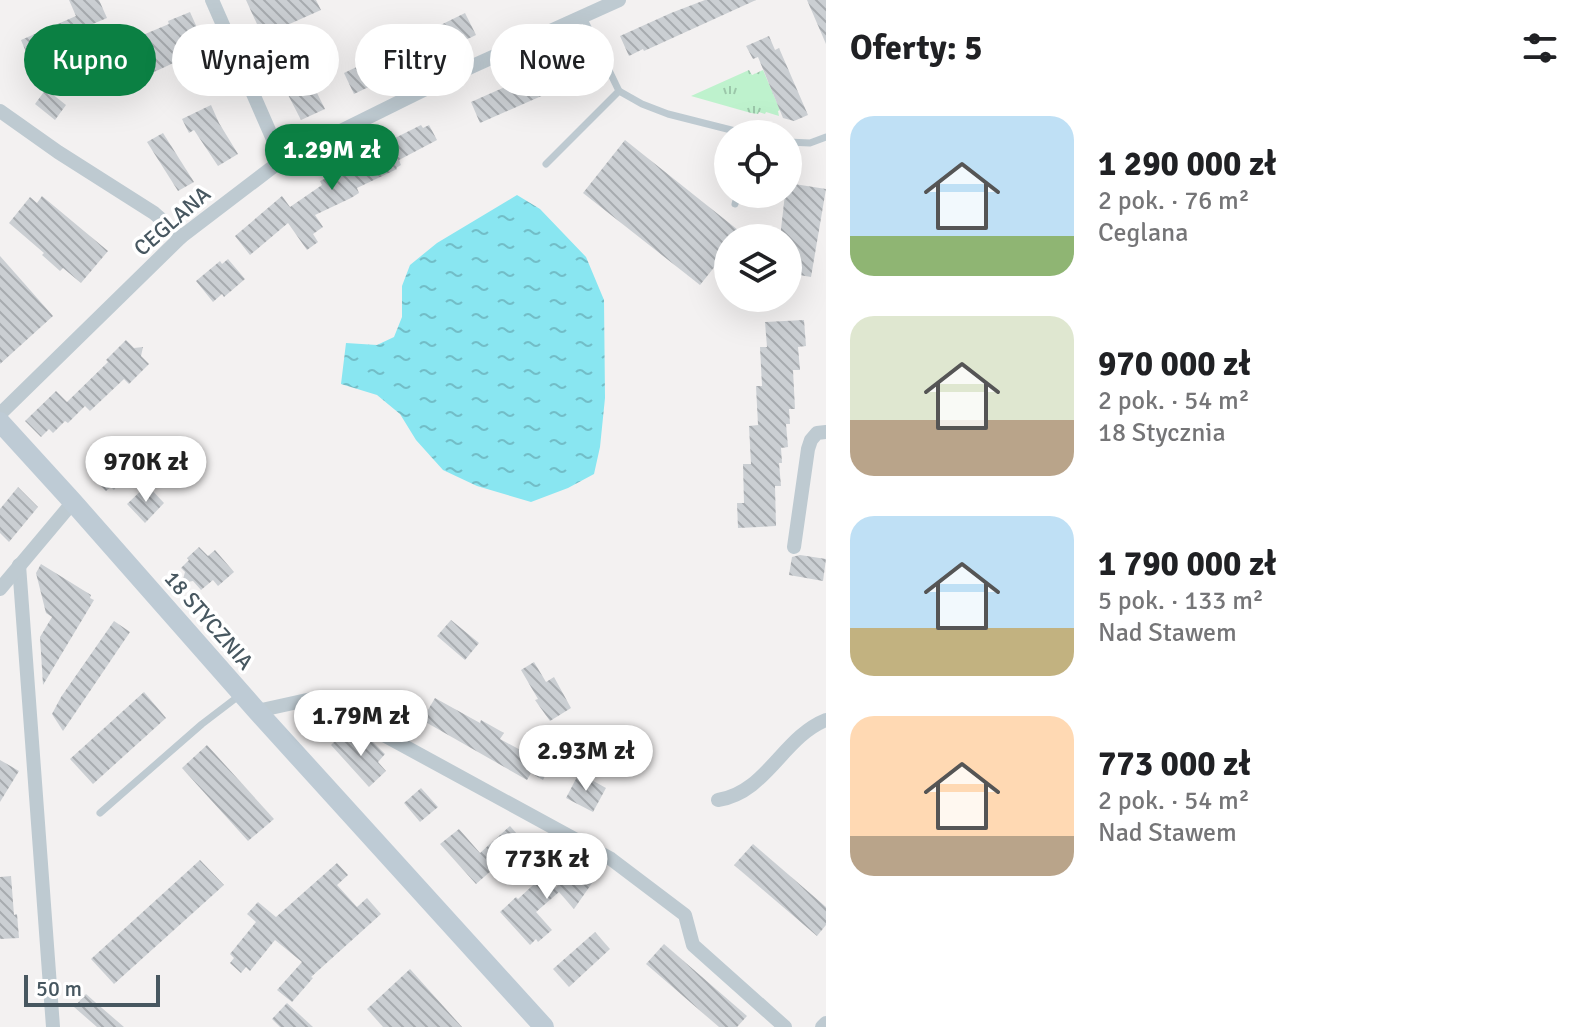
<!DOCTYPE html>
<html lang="pl">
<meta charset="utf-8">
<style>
body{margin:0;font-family:Signika,sans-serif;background:#f6f6f6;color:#202124;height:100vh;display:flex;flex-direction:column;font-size:30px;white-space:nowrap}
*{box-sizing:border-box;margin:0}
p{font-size:26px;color:#757577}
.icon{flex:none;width:44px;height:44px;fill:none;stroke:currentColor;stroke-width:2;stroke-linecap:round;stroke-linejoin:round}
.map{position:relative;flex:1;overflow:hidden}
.sheet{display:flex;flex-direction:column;background:#fff;width:760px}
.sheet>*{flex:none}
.top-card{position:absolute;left:24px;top:24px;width:682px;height:72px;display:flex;gap:16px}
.buttons{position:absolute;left:714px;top:120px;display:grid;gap:16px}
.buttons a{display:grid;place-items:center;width:88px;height:88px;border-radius:50%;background:#fff;box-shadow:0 8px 32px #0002;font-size:40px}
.scale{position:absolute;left:24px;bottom:20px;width:136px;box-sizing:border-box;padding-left:8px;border:4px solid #475760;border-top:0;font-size:22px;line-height:28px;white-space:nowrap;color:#475760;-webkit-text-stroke:6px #fff;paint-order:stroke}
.price{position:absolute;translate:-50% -68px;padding:0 18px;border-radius:28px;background:#fff;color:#222;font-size:26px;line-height:52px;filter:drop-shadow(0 2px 4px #0008)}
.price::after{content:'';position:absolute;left:50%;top:48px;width:24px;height:18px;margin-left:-12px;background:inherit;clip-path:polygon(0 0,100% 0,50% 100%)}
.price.selected{background:#0b8043;color:#fff}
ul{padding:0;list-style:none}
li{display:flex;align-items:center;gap:24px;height:200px;padding:0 24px}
li span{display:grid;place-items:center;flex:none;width:224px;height:160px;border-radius:24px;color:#555}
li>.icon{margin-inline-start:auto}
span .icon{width:96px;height:96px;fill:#fffc;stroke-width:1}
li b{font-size:34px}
h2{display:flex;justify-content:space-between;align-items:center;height:96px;padding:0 24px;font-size:34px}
.chip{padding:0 28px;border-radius:36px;background:#fff;box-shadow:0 8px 32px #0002;font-size:28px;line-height:72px}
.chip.selected{background:#0b8043;color:#fff}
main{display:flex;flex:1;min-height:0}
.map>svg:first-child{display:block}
.grass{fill:url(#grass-tufts)}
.water{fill:url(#water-ripples)}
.building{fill:url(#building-back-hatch)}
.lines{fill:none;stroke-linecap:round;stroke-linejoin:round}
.lane{stroke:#becad1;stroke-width:7}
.street{stroke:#becad1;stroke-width:14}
.secondary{stroke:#becbd5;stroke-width:20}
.labels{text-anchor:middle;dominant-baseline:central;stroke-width:7;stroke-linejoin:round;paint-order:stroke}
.street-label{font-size:22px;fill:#475760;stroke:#fff}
</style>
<main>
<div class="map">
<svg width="826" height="1027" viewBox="0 0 826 1027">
<defs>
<pattern id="grass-tufts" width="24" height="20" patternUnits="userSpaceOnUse" patternTransform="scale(2)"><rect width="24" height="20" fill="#bef2cd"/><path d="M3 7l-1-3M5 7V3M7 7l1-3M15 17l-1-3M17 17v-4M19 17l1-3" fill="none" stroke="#9cc7aa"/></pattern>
<pattern id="water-ripples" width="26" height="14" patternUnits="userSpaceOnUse" patternTransform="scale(2)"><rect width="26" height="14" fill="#89e6f1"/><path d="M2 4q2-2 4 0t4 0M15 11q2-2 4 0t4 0" fill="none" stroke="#72bdc7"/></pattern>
<pattern id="building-back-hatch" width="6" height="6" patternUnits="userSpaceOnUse" patternTransform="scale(2)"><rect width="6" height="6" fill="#cbcfd3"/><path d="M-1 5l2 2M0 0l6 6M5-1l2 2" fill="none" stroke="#a7abaf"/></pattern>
</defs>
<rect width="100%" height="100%" fill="#f3f1f1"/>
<polygon class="grass" points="749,70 752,75 763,70 780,110 778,111 779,116 766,112 765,114 759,112 758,114 751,113 691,96"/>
<polygon class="water" points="517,195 540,209 586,257 604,300 605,398 600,447 594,474 568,488 531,502 477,486 443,470 416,440 400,414 377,395 341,384 346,343 377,345 394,337 402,317 402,286 410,265 437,243"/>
<g class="building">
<polygon points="69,0 99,0 107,18 26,52 21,40 76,16"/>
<polygon points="246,0 316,0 321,10 285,26 295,49 274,58 269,46 267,46"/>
<polygon points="705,0 756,0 644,51 643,49 629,56 620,36 671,13"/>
<polygon points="807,0 826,0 826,44"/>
<polygon points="190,12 206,48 154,72 138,37 169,24 168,21"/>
<polygon points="465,13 476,35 408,67 398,46"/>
<polygon points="769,36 775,50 779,48 808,115 794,121 783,118 758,57 753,59 746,46"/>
<polygon points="571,58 573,63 582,59 589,75 480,123 471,102"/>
<polygon points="367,62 377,83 354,94 344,73"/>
<polygon points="304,77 312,93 316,91 325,109 301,120 284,87"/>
<polygon points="46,89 66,105 55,120 35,104"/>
<polygon points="211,105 219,123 238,154 218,166 194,130 189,133 182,119"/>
<polygon points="421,125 423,128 429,125 437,140 399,160 401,165 396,168 397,169 357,188 359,193 351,198 315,215 323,227 313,234 318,242 307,250 288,223 250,255 235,236 282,196 290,207 322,185 320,181 363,160 361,155"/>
<polygon points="163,133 194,182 178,191 147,142"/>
<polygon points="625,140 748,238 728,238 728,250 700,285 583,193"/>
<polygon points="788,183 826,189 811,277 788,273 788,238 780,238 785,194 788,194"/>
<polygon points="42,196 108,251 81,283 63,268 60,271 42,255 44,253 9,223 30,197 37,203"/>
<polygon points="0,256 53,316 0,364"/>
<polygon points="228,259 245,279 224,297 222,294 213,302 196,281 220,261 222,264"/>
<polygon points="804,320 806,346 798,347 800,370 793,370 795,409 789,409 790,424 786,424 788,447 781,448 782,463 779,463 781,486 775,486 776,526 738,528 737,503 744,503 743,464 751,464 749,426 758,425 756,386 762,386 760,347 767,347 765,322"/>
<polygon points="126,340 134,348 143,347 141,356 149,364 129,384 124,379 90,411 85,406 68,423 65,421 53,433 49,429 41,437 25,421 56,391 67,402 108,362 106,360"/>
<polygon points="165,440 188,463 177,473 154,450"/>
<polygon points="104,459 122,477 114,490 111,487 106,491 89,474"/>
<polygon points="147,485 164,503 145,523 127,504"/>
<polygon points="18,487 38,507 9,542 0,533 0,509"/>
<polygon points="199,547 208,556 215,550 234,572 218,586 213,580 201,590 193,581 182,583 185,572 181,568 189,560 187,558"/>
<polygon points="800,555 826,559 823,581 789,575 792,557"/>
<polygon points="41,564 91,595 90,598 94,600 43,685 40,637 52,617 46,613 36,573"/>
<polygon points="451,620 479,643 465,660 437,636"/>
<polygon points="114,621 130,632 63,731 52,714 61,697"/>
<polygon points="534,662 546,682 554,677 571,708 550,721 535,700 538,699 521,670"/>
<polygon points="144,692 166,718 93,784 70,759"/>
<polygon points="435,698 480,723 481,720 504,733 500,739 550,766 543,780 531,773 527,780 422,720"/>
<polygon points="344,732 353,743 357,739 362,745 369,738 385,754 378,762 386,771 369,787 331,745"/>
<polygon points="207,745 274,819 248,841 182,768"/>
<polygon points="0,760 19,771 0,802"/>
<polygon points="579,773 606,788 593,812 566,798"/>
<polygon points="421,788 438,807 420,822 404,803"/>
<polygon points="510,826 524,842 476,884 440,844 459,829 480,853"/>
<polygon points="753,844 826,907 826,925 817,936 734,865"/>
<polygon points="578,858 599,873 574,909 559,892 536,912 552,930 538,942 536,939 530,945 500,912 516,897 518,899 544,875 556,888"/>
<polygon points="200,860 224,885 114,984 91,959"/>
<polygon points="337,863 348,875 337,885 357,907 367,898 381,914 311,977 313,978 292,1002 277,990 302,962 275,940 250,971 246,967 241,973 230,963 234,958 230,954 256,922 247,914 258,902 276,917"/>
<polygon points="11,876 14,915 17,914 19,938 0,939 0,877"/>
<polygon points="595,932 610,949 569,987 553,969"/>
<polygon points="664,944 747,1016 737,1027 719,1027 646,964"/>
<polygon points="410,969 462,1027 383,1027 367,1009"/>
<polygon points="86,994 95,1002 124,1027 97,1027 74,1007"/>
<polygon points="287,1003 313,1027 280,1027 272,1019"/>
</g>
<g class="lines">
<g class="lane">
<polyline points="583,17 619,91 642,104 668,114 747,134"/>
<polyline points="788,142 810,143 826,137"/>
<polyline points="546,164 619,91"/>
<polyline points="735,204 738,194"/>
<polyline points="100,813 202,724 240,695"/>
</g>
<g class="street">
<polyline points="212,0 282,160"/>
<polyline points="0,111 58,152 154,213 181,237"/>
<polyline points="0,414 181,237 282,160 464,70 619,0"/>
<polyline points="794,547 808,449 811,440 817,433 826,432"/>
<polyline points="19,565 53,1027"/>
<polyline points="0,589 73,502"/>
<polyline points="257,711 316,698 611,859 685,915 693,945 785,1027"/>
<path d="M718 800C766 793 783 737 826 720"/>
<polyline points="822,1027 826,1023"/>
</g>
<polyline class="secondary" points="0,422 73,502 257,711 544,1027"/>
</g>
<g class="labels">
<g class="street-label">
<text transform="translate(172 221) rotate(-41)">CEGLANA</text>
<text transform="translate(209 620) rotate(49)">18 STYCZNIA</text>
</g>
</g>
</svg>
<div class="buttons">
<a><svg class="icon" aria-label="locate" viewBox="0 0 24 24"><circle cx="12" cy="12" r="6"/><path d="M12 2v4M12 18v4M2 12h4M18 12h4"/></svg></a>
<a><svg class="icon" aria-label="layers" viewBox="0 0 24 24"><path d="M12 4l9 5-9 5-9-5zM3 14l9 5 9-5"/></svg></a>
</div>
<div class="scale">50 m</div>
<b class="price selected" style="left:332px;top:192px">1.29M zł</b>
<b class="price" style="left:146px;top:504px">970K zł</b>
<b class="price" style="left:361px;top:758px">1.79M zł</b>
<b class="price" style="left:586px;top:793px">2.93M zł</b>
<b class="price" style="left:547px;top:901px">773K zł</b>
<div class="top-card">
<a class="chip selected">Kupno</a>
<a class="chip">Wynajem</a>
<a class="chip">Filtry</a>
<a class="chip">Nowe</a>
</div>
</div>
<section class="sheet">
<h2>Oferty: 5<svg class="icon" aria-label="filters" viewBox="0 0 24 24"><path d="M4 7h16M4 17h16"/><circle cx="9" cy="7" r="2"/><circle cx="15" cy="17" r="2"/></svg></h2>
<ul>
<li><span style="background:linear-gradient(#bfe0f5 75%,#8fb573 0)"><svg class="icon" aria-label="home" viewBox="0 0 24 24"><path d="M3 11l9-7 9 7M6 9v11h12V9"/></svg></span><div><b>1 290 000 zł</b><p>2 pok. · 76 m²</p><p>Ceglana</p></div></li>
<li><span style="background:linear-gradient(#dfe7d0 65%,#b9a48a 0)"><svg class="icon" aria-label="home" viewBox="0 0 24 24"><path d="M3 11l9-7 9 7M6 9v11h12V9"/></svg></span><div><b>970 000 zł</b><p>2 pok. · 54 m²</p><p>18 Stycznia</p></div></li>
<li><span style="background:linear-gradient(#bfe0f5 70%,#c2b280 0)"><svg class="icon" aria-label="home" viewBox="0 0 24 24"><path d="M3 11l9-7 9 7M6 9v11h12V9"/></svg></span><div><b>1 790 000 zł</b><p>5 pok. · 133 m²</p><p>Nad Stawem</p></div></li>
<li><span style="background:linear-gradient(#ffd9b3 75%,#b9a48a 0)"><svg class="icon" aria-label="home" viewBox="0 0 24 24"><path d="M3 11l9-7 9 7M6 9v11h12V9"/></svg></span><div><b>773 000 zł</b><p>2 pok. · 54 m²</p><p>Nad Stawem</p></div></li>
</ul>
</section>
</main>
